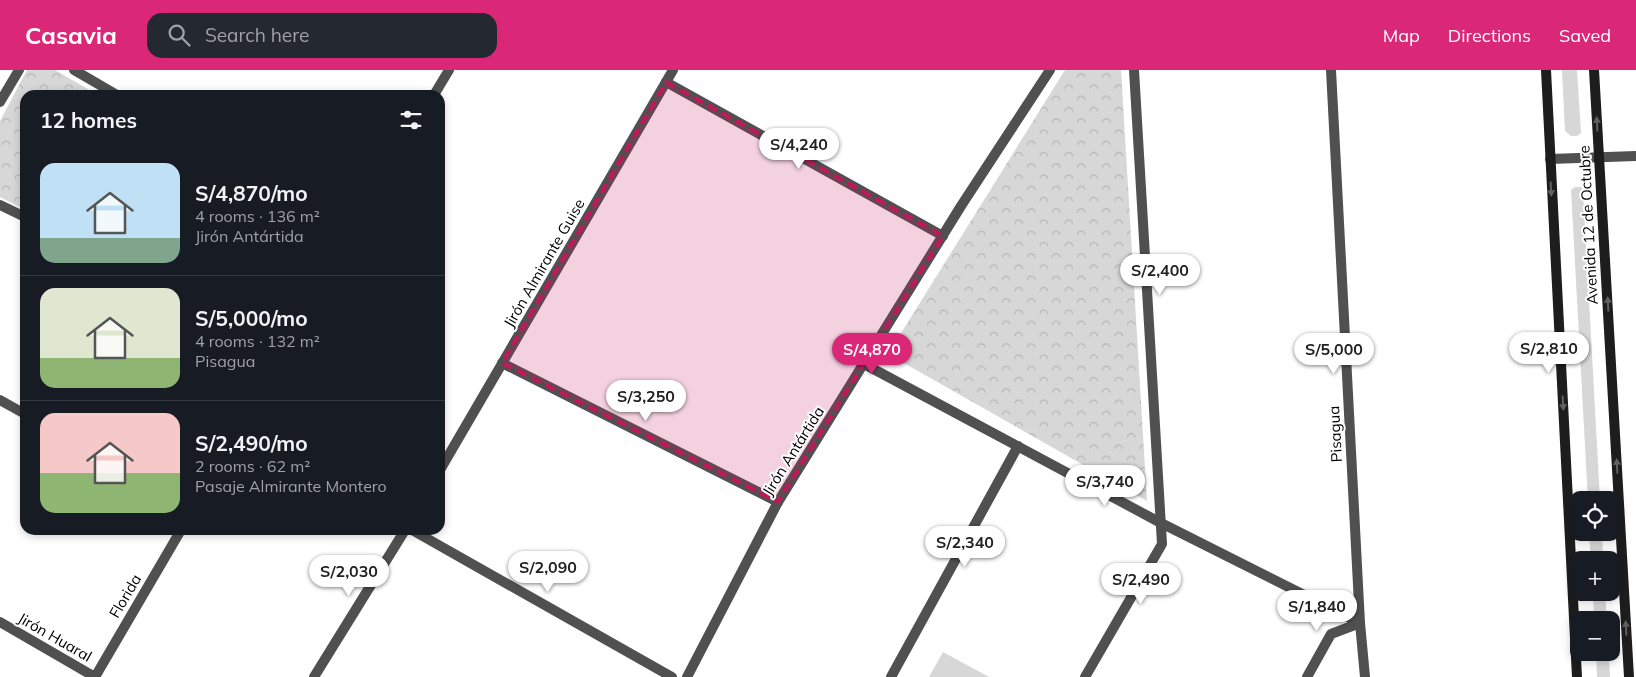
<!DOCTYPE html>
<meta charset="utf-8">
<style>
body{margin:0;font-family:Mulish,sans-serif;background:#242831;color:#f1f3f6;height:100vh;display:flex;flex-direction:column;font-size:19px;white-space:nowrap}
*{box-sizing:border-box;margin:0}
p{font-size:16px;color:#9ea1a6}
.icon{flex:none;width:28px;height:28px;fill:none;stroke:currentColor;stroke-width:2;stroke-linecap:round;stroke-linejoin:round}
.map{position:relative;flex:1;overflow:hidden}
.drawer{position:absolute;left:20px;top:20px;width:425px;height:445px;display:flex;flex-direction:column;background:#171b24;border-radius:15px;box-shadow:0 2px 8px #0003}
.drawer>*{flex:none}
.buttons{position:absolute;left:1570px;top:421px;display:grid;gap:10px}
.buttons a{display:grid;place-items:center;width:50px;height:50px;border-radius:10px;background:#171b24;box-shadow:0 2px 8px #0003;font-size:25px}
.price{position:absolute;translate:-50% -42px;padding:0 11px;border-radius:18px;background:#fff;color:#222;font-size:16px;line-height:32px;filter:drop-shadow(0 1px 2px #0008)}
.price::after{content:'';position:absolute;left:50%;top:30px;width:15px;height:11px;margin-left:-8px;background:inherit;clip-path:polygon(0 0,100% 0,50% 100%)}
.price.on{background:#db2777;color:#fff}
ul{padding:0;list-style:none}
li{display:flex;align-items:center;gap:15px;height:125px;padding:0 20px}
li+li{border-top:1px solid #363941}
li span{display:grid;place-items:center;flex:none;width:140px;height:100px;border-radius:15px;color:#555}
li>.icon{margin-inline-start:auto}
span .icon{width:60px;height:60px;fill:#fffc;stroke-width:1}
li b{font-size:21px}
h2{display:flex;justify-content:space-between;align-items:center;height:60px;padding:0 20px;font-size:21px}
header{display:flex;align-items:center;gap:30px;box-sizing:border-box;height:70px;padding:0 25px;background:#db2777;color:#fff}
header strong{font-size:24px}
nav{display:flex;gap:28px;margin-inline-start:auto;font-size:18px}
.search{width:350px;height:45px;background:#242831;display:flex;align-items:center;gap:12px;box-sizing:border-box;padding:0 18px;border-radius:15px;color:#9ea1a6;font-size:19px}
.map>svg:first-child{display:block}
.grass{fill:#d7d7d7}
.park{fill:url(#park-crowns)}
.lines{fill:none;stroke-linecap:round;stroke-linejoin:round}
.minor{stroke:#505050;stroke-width:10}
.secondary{stroke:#1d1d1d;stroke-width:10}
.oneway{fill:#616161}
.marked{fill:#c2185b;fill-opacity:0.2;stroke:#c2185b;stroke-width:4;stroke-dasharray:10 6;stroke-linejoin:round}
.labels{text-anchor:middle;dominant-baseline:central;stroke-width:4;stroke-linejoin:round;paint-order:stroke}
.street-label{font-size:15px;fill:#000;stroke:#fff}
</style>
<header>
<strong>Casavia</strong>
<div class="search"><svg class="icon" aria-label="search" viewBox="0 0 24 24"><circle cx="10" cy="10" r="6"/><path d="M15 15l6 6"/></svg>Search here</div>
<nav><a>Map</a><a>Directions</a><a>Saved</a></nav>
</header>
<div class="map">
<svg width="1636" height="607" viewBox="0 0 1636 607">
<defs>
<pattern id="park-crowns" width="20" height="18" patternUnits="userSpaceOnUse" patternTransform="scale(1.25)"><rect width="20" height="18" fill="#d7d7d7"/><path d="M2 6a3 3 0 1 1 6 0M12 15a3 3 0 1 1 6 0" fill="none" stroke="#b7b7b7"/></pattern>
</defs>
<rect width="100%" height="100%" fill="#fff"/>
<g class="grass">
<polygon points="1562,0 1577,0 1581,63 1577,66 1571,66 1565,61"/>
<polygon points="1575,117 1581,117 1583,121 1600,430 1588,430 1571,120"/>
<polygon points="1589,463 1602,463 1603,490 1591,490"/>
<polygon points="1593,523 1605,523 1607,550 1594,550"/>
<polygon points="943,582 989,607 929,607"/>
<polygon points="1596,583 1609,583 1610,607 1597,607"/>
</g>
<g class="park">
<polygon points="27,0 55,0 98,25 25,25 25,140 0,127 0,51"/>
<polygon points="1065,0 1121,0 1147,431 888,284"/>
</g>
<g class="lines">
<g class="minor">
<polyline points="74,0 117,25"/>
<polyline points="1331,0 1360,553 1365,607"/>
<polyline points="666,12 943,166"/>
<polyline points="434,25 449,0"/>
<polyline points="0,32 19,0"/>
<polyline points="1550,89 1636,86"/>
<polyline points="0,135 25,147"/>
<polyline points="502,293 778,432"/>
<polyline points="864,294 1161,453 1360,553"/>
<polyline points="0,330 25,344"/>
<polyline points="440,400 673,0"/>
<polyline points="412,460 672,607"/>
<polyline points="0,552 95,607 181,460"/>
<polyline points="314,607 405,460"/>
<polyline points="687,607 778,432 961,136 1050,0"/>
<polyline points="891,607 1018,376"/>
<polyline points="1085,607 1162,474 1134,0"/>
<polyline points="1307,607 1331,564 1360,553"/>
</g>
<g class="secondary">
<polyline points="1546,0 1577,607"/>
<polyline points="1594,0 1629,607"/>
</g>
</g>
<defs><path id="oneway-solid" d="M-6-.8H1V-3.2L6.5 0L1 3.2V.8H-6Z" transform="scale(1.25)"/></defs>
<g class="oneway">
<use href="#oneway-solid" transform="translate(1597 54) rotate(-93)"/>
<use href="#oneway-solid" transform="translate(1551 119) rotate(87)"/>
<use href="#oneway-solid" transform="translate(1608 234) rotate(-93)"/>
<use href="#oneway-solid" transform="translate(1563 333) rotate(87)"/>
<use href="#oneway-solid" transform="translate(1617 396) rotate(-93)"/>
<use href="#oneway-solid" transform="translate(1626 558) rotate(-93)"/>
</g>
<path class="marked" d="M666 12 943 166 778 432 502 293Z"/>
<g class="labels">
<g class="street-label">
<text transform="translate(1588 155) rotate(-93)">Avenida 12 de Octubre</text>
<text transform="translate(544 193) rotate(-60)">Jirón Almirante Guise</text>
<text transform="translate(1335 364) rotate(-93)">Pisagua</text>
<text transform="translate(793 381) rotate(-58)">Jirón Antártida</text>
<text transform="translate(125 526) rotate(-60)">Florida</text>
<text transform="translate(55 567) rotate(30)">Jirón Huaral</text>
</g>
</g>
</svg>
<div class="buttons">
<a><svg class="icon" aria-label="locate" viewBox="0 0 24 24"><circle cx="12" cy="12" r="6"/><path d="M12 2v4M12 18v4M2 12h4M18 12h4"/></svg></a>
<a>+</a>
<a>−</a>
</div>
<b class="price" style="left:799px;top:100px">S/4,240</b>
<b class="price" style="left:1160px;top:226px">S/2,400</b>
<b class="price" style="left:1549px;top:304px">S/2,810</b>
<b class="price on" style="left:872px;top:305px">S/4,870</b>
<b class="price" style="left:1334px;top:305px">S/5,000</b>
<b class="price" style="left:646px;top:352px">S/3,250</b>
<b class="price" style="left:1105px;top:437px">S/3,740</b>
<b class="price" style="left:965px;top:498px">S/2,340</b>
<b class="price" style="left:548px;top:523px">S/2,090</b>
<b class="price" style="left:349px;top:527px">S/2,030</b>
<b class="price" style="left:1141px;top:535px">S/2,490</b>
<b class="price" style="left:1317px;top:562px">S/1,840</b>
<section class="drawer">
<h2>12 homes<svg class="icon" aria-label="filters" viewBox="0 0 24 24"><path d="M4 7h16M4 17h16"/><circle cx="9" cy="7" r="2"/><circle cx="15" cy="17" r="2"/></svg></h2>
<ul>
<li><span style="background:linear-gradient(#bfe0f5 75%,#7fa58c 0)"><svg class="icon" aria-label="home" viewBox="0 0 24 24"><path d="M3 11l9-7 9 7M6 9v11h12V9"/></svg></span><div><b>S/4,870/mo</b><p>4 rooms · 136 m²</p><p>Jirón Antártida</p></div></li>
<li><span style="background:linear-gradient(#dfe7d0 70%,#8fb573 0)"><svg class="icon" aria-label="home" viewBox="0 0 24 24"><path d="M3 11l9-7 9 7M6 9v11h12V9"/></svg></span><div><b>S/5,000/mo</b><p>4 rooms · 132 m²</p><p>Pisagua</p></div></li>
<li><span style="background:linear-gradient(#f6c9c9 60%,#8fb573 0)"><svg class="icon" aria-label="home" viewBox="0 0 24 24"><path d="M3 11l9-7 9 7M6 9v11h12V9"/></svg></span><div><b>S/2,490/mo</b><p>2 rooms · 62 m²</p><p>Pasaje Almirante Montero</p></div></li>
</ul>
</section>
</div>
